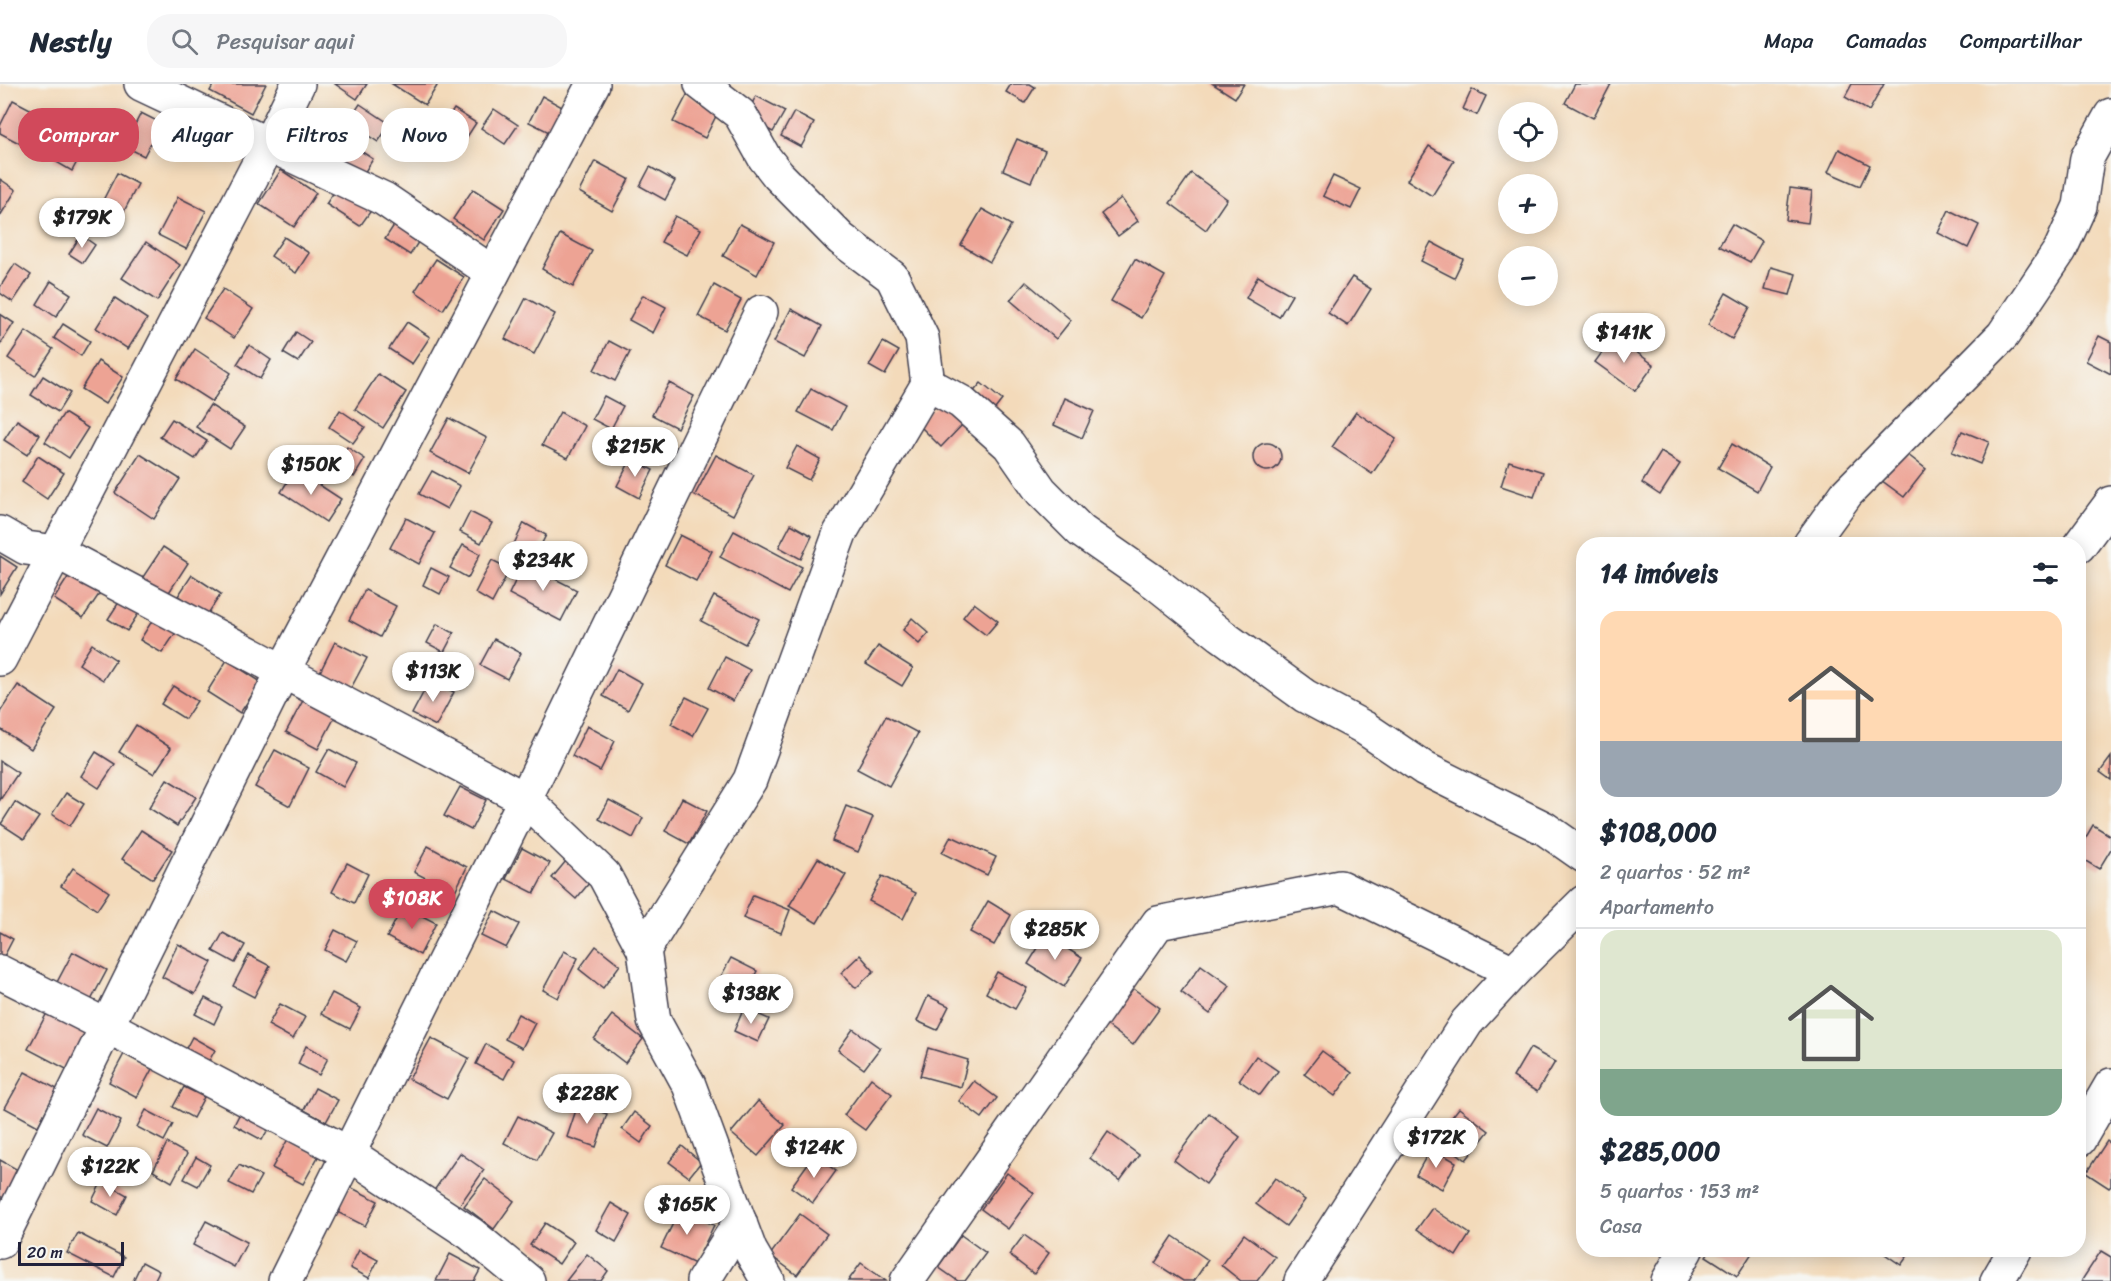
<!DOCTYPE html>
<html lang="pt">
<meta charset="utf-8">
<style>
body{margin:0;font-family:Sriracha,sans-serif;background:#f6f6f7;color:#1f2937;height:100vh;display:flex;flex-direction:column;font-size:22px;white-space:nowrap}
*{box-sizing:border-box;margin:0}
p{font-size:20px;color:#747a83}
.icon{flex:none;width:33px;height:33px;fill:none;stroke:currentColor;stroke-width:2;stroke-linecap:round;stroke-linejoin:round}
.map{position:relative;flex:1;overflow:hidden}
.details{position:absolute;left:1576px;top:453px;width:510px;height:720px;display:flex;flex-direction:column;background:#fff;border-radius:24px;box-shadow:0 3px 15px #0003}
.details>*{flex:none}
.top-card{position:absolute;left:18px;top:24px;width:570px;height:54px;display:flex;gap:12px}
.fabs{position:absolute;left:1498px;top:18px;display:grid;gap:12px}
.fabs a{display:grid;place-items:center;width:60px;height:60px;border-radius:50%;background:#fff;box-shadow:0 3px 15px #0003;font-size:30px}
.scale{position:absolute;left:18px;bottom:15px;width:106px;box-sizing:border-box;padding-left:6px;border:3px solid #22223b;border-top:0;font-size:16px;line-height:21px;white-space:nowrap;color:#22223b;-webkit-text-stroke:4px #f6f6f2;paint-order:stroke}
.price{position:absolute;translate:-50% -51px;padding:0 14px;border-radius:21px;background:#fff;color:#222;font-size:20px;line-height:39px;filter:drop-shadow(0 2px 3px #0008)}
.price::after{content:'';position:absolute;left:50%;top:36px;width:18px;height:14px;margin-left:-9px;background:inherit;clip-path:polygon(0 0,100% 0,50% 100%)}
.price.on{background:#d1495b;color:#fff}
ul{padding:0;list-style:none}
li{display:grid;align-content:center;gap:12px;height:318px;padding:0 24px}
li+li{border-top:2px solid #e0e1e3}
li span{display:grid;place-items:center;height:186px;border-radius:18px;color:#555}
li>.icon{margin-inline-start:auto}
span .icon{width:108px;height:108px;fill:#fffc;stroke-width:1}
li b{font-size:26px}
h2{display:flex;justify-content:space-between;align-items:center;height:72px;padding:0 24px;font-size:26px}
.tag{padding:0 21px;border-radius:24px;background:#fff;box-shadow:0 3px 15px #0003;font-size:21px;line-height:54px}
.tag.on{background:#d1495b;color:#fff}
header{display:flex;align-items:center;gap:36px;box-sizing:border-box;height:84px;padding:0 30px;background:#fff;border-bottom:2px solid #e0e1e3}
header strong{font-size:28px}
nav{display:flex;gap:33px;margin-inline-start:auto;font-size:21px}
.search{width:420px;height:54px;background:#f6f6f7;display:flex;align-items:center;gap:15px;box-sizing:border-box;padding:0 21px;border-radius:24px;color:#747a83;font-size:22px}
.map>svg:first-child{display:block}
.building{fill:#eda394}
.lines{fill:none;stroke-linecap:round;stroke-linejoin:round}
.street-casing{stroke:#413e4e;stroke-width:36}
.street{stroke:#fff;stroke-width:33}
</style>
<header>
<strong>Nestly</strong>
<div class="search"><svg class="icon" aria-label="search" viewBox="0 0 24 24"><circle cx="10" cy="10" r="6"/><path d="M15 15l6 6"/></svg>Pesquisar aqui</div>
<nav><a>Mapa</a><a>Camadas</a><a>Compartilhar</a></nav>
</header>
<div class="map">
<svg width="2111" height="1197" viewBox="0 0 2111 1197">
<rect width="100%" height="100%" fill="#f6f6f2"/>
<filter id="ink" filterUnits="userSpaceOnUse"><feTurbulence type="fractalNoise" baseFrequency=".0167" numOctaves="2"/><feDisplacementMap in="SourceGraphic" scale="12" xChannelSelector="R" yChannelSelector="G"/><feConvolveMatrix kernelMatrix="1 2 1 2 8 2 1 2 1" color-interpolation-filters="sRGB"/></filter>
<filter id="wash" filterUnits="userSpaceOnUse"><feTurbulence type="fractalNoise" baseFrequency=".008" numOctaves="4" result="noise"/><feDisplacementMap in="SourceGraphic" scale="24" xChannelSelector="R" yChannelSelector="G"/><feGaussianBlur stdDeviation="1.35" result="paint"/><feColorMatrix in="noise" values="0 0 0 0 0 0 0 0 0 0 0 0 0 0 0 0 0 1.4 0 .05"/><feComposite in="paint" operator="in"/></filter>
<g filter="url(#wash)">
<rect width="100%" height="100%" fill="#f3daba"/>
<g id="blocks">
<g class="building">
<polygon points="214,0 266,0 251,29 210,7"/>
<polygon points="335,0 367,0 357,15"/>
<polygon points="392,0 435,0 437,2 425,21"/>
<polygon points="1011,0 1030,0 1035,3 1025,19 1006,8"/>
<polygon points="1213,0 1244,0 1235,14"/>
<polygon points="1575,0 1611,0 1593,34 1565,19"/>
<polygon points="1852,0 1884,0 1869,27 1845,13"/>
<polygon points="1472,5 1486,12 1477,31 1463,25"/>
<polygon points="687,11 718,28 705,54 673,38"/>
<polygon points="542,12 564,24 551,49 529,38"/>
<polygon points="756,12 785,27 773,48 745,33"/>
<polygon points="13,16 53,37 36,68 0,49 0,42"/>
<polygon points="360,20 390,40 378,58 348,38"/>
<polygon points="454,25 476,39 465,56 443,42"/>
<polygon points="494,25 518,41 505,60 481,44"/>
<polygon points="794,28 814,39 801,63 781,52"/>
<polygon points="141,29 161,39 144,72 124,62"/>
<polygon points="66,51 86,61 72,87 53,76"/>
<polygon points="1017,55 1045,67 1031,98 1003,86"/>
<polygon points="344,56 373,75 361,94 331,74"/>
<polygon points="1429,62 1454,77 1432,112 1407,96"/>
<polygon points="1839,65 1870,81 1860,102 1828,88"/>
<polygon points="595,77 629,95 612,127 579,108"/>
<polygon points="650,83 675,97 665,116 640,102"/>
<polygon points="281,86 316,109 294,143 259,120"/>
<polygon points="117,89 138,100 117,141 96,130"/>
<polygon points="1191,89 1227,115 1206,146 1170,119"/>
<polygon points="1333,92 1361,105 1351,125 1323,112"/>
<polygon points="0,95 16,106 0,132"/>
<polygon points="340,99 375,121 360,142 326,120"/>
<polygon points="1790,104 1812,107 1808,139 1786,136"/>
<polygon points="473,105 504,125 484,156 453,135"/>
<polygon points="178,113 206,127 186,165 158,151"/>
<polygon points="1121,114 1138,137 1118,152 1101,130"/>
<polygon points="982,125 1011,141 990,178 961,161"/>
<polygon points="1949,126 1979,141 1968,164 1938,149"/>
<polygon points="675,132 701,145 687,171 661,158"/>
<polygon points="398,135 422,152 410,171 385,155"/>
<polygon points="740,140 774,158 757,191 723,172"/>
<polygon points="1732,140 1762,157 1750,178 1719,162"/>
<polygon points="560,150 592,167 573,203 542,185"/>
<polygon points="81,151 95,161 83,179 69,170"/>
<polygon points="284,153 309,169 296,189 271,172"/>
<polygon points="146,158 180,181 157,217 122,194"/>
<polygon points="1431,158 1463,175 1454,194 1421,177"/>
<polygon points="436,175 464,193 443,226 415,207"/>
<polygon points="1135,175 1165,192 1141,234 1111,217"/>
<polygon points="15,180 31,191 13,218 0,209 0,203"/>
<polygon points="1771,183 1796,190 1790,211 1765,205"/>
<polygon points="1258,192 1292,211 1279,233 1246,214"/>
<polygon points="1352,193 1371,205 1348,242 1328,229"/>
<polygon points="51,197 71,210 56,233 37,220"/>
<polygon points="1026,198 1071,236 1056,255 1010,216"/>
<polygon points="714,201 741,216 725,246 698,232"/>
<polygon points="223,205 253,225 234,254 204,234"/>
<polygon points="1726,209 1750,223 1732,255 1708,241"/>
<polygon points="643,211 666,223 653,249 629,236"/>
<polygon points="115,214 147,235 128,265 96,244"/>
<polygon points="526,214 555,230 534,270 505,255"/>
<polygon points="791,225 822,242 805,274 774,258"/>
<polygon points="0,230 14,239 0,261"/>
<polygon points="407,238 430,253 412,280 389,265"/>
<polygon points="63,240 90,257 81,272 54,254"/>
<polygon points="26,247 53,265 35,292 8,274"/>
<polygon points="296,248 311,258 298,278 283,269"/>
<polygon points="1614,252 1654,281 1635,307 1595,278"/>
<polygon points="2099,252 2111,258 2111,290 2086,277"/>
<polygon points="609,257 630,268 615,297 594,286"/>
<polygon points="883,258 899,267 885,291 869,282"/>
<polygon points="249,261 271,276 260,295 237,280"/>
<polygon points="195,265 231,289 212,318 176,295"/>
<polygon points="98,277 123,293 105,320 81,305"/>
<polygon points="378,290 406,308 383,344 355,325"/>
<polygon points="43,292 70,309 58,328 31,311"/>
<polygon points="669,299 694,312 677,344 652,331"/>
<polygon points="981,299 1002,316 992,329 970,312"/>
<polygon points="811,305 845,323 833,346 798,328"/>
<polygon points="604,312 623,322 611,345 592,335"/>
<polygon points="1065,314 1094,327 1082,354 1054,341"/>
<polygon points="940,318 963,340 941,363 918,340"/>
<polygon points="210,321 245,343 230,365 196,343"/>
<polygon points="340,326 365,343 353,359 329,343"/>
<polygon points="560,328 585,342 568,374 542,361"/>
<polygon points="1356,328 1396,355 1372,390 1332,363"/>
<polygon points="64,329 88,344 69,374 45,358"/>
<polygon points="449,334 487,354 468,389 430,369"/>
<polygon points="172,335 207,357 195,375 160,353"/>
<polygon points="17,336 40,351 27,371 4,356"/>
<polygon points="1962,347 1989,358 1980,380 1952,368"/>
<circle cx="1267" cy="373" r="14"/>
<polygon points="1732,360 1770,383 1757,407 1718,384"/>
<polygon points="797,362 820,375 809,396 785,384"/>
<polygon points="347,363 365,375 354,393 335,381"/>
<polygon points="1903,367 1926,385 1904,413 1881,396"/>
<polygon points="1661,368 1680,380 1660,411 1642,399"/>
<polygon points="140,370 180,395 154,435 115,409"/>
<polygon points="716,371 754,391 733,431 695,411"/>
<polygon points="38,372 64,389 47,415 22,398"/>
<polygon points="631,375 653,386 639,414 617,402"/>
<polygon points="1509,377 1543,388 1534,413 1501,402"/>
<polygon points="295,385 341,415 326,438 281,408"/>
<polygon points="432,387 460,402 447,425 419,410"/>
<polygon points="470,428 492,439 481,459 460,448"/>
<polygon points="406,434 435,449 419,480 390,464"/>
<polygon points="524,439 546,451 535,473 513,462"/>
<polygon points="791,440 812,452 801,475 779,463"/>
<polygon points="734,447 802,483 788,509 720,473"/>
<polygon points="680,451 712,467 696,497 665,481"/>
<polygon points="463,461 480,470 468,494 450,484"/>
<polygon points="163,463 188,479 166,513 141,496"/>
<polygon points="0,472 17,483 0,510"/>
<polygon points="492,476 510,485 492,519 475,509"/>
<polygon points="524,479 577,506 561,537 509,510"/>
<polygon points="431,484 449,493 440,510 423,501"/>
<polygon points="72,487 102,506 83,534 54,515"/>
<polygon points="192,491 221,510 207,531 178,512"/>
<polygon points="365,506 396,522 380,553 349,536"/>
<polygon points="123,512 142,524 127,547 108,535"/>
<polygon points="714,512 759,535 745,560 701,537"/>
<polygon points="974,519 998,537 986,551 963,533"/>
<polygon points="157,529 179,544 162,569 140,556"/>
<polygon points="912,534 929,549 919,560 903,546"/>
<polygon points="437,540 454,549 444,568 427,559"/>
<polygon points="494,555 521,569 507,595 480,581"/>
<polygon points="335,558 367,574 351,604 320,588"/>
<polygon points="92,560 116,576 103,596 79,580"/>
<polygon points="878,562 913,584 902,602 866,580"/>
<polygon points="725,573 750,586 733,617 709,604"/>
<polygon points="227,576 261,598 240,629 207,608"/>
<polygon points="617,585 642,599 628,626 603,612"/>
<polygon points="430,596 454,608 436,642 412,630"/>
<polygon points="18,601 56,626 31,665 0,645 0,628"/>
<polygon points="173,602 197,617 185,635 161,620"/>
<polygon points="306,611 338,627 318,665 286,648"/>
<polygon points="686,613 708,624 693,652 671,640"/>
<polygon points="886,632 918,649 889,702 857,685"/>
<polygon points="136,641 171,664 154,690 119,668"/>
<polygon points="587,642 615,657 600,687 572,672"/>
<polygon points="329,665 356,679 343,703 316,688"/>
<polygon points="275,666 309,684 290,722 255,703"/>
<polygon points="96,668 115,680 99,704 81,692"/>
<polygon points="2111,673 2111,696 2100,688"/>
<polygon points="0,677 18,689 0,716"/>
<polygon points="167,695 196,713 177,742 149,724"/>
<polygon points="460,703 486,716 471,746 444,732"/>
<polygon points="66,709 84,720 70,742 52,730"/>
<polygon points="682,714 707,727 689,760 665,747"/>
<polygon points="609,716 643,734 633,754 599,735"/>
<polygon points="15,718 39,733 24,755 1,740"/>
<polygon points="846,722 873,733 858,768 832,757"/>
<polygon points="2093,741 2111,752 2111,765 2099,785 2079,773 2079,765"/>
<polygon points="141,746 172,766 153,795 122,775"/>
<polygon points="951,752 996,773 987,791 942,769"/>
<polygon points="428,762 467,783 454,809 414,788"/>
<polygon points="522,764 550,779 534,809 506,795"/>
<polygon points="818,774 846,791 817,839 789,822"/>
<polygon points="566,777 590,798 576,815 552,794"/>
<polygon points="347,779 368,790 354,819 332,808"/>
<polygon points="73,784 109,808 97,826 61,802"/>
<polygon points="882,792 916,809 903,835 869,817"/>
<polygon points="753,811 790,826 781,849 743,834"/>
<polygon points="988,817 1011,831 994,861 970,848"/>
<polygon points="403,822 436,839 420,871 387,853"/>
<polygon points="494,827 519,840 506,864 481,852"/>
<polygon points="335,846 357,857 346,877 325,866"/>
<polygon points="0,848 13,855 0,880"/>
<polygon points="223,849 245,861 235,879 213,867"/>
<polygon points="1046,851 1082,874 1064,903 1028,880"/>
<polygon points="178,860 212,878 195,910 162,893"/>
<polygon points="596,862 620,881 603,904 579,885"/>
<polygon points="564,867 578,874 558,914 543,906"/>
<polygon points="73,868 107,886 89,920 55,902"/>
<polygon points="249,871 270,882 254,913 233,902"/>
<polygon points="860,871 874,887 856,904 841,889"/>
<polygon points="731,874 757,887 744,912 718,898"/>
<polygon points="1201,881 1230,902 1210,930 1181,908"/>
<polygon points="997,888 1027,904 1015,925 986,909"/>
<polygon points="1127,900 1160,924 1133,961 1100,936"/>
<polygon points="332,909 361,924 350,945 321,930"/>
<polygon points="928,912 949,922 937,946 917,937"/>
<polygon points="205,914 222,923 214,940 195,930"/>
<polygon points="280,920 305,933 293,955 268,941"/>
<polygon points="744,924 769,935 758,958 734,947"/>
<polygon points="48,927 87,948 68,986 28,965"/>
<polygon points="518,930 535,939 522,964 505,955"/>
<polygon points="612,931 643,955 625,979 594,955"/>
<polygon points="853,945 880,964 864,985 838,966"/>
<polygon points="192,953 215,966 205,984 182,972"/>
<polygon points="431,954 469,974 447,1015 409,995"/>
<polygon points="486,960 514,976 504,995 476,980"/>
<polygon points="306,962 328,974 319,991 298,980"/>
<polygon points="928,964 968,976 961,1003 920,992"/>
<polygon points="1530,964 1555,978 1537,1008 1513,993"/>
<polygon points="1322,967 1352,989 1335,1012 1304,990"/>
<polygon points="124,970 152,985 137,1013 109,998"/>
<polygon points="1256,972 1278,987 1260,1011 1239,996"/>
<polygon points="25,988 57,1005 38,1042 5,1024"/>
<polygon points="871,994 892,1010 865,1046 844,1031"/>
<polygon points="974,997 997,1014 982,1034 959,1017"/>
<polygon points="184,1003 204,1013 193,1034 173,1023"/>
<polygon points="315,1004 338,1016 326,1038 304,1026"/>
<polygon points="758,1017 785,1041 758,1072 731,1049"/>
<polygon points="578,1020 607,1030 596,1063 567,1053"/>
<polygon points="243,1023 272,1038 262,1056 234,1041"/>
<polygon points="96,1024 121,1037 107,1064 82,1051"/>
<polygon points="1459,1024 1489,1047 1466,1076 1436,1053"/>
<polygon points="146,1026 173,1040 164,1057 137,1043"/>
<polygon points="634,1028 652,1042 641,1059 622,1045"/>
<polygon points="1209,1029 1240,1053 1206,1100 1174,1076"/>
<polygon points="518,1032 552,1049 537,1076 504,1059"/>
<polygon points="1108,1048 1139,1071 1120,1097 1090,1074"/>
<polygon points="288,1055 319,1071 303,1100 272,1084"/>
<polygon points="2107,1057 2111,1060 2111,1102 2109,1104 2086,1089"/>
<polygon points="167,1059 187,1070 172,1098 153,1087"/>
<polygon points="682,1062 701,1078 689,1093 669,1078"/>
<polygon points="1431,1064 1456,1078 1442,1105 1416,1091"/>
<polygon points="460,1069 484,1086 457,1125 433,1108"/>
<polygon points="814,1071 836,1087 813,1119 791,1103"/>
<polygon points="196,1073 210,1081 198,1102 184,1095"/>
<polygon points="0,1076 18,1086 3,1114 0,1112"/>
<polygon points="239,1081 261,1092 251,1110 229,1099"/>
<polygon points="1007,1089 1034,1109 1008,1145 981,1125"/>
<polygon points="1275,1094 1305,1116 1286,1142 1256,1120"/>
<polygon points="485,1095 514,1117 494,1145 464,1122"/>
<polygon points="102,1097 127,1111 117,1131 92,1117"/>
<polygon points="350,1103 378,1117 365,1142 337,1128"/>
<polygon points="611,1119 631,1131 616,1158 596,1146"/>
<polygon points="1432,1124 1470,1150 1456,1172 1417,1145"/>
<polygon points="680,1125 714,1141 695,1180 661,1164"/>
<polygon points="800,1130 827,1150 797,1191 770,1171"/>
<polygon points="206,1137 247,1158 234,1183 193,1161"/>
<polygon points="545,1139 574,1158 559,1180 530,1161"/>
<polygon points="78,1149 124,1173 114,1193 67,1169"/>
<polygon points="1244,1150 1275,1173 1257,1197 1241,1197 1221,1181"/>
<polygon points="961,1151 986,1169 965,1197 958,1197 938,1183"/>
<polygon points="1024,1151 1049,1169 1034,1190 1009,1171"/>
<polygon points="1173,1152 1208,1176 1194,1197 1183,1197 1155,1179"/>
<polygon points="359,1166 378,1176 369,1194 350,1184"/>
<polygon points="1710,1166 1754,1166 1737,1192 1706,1172"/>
<polygon points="1879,1166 1912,1166 1901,1181"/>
<polygon points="2101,1167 2111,1173 2111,1197 2083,1197 2082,1196"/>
<polygon points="450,1170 480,1186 474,1197 436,1197"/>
<polygon points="587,1170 608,1187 601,1197 566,1197"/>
<polygon points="142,1178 159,1187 154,1197 133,1197"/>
<polygon points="861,1179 886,1197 848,1197"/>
</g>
</g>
</g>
<g filter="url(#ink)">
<use href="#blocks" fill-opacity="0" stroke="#413e4e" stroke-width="1.5"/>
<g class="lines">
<g class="street-casing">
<g id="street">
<polyline points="141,0 384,115 493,189"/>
<polyline points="701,0 740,30 764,73 778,91 841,155 892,193 922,254 928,300 961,318 1009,361 1041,407 1081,447 1157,500 1221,551 1305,612 1363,643 1425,685 1544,744 1584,772"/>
<polyline points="0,449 26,464 57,468 525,715 604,791 644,866 654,937 689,1001 750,1166 768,1197"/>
<polyline points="1810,460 1847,409 2003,251 2060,166 2080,122 2087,74 2111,31"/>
<polyline points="2079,462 2111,419"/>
<polyline points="0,575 269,60 298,0"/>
<polyline points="644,866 750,696 840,449 928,300"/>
<polyline points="0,888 107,942 348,1069 471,1150 528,1197"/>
<polyline points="2079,1056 2111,1001"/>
<polyline points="0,1158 283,587 593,0"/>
<polyline points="285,1197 525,715 761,228"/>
<polyline points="703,1197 740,1138"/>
<polyline points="907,1197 1158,839 1340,803 1513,888"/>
<polyline points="1301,1197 1467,938 1513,888 1584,818"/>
<polyline points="1668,1197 1686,1166"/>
<polyline points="1997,1197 2015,1166"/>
</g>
</g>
<use href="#street" class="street"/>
</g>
</g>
</svg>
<div class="fabs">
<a><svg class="icon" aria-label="locate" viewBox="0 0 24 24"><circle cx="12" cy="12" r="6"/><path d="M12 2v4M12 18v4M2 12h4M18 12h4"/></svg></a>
<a>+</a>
<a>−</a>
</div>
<div class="scale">20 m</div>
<b class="price" style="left:82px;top:165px">$179K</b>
<b class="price" style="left:1624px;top:280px">$141K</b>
<b class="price" style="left:635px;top:394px">$215K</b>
<b class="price" style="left:311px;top:412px">$150K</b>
<b class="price" style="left:543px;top:508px">$234K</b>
<b class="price" style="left:433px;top:619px">$113K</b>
<b class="price on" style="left:412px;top:846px">$108K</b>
<b class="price" style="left:1055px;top:877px">$285K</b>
<b class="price" style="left:751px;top:941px">$138K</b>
<b class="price" style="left:587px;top:1041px">$228K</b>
<b class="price" style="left:1436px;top:1085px">$172K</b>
<b class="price" style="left:814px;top:1095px">$124K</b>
<b class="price" style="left:110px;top:1114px">$122K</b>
<b class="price" style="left:687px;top:1152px">$165K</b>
<div class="top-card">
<a class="tag on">Comprar</a>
<a class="tag">Alugar</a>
<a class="tag">Filtros</a>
<a class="tag">Novo</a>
</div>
<section class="details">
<h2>14 imóveis<svg class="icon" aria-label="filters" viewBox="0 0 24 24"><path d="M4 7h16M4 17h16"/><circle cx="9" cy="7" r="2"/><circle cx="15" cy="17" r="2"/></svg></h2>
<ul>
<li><span style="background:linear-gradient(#ffd9b3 70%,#9aa5b1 0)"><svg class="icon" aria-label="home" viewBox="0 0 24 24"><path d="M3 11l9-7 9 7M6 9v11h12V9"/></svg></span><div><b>$108,000</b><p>2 quartos · 52 m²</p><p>Apartamento</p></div></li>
<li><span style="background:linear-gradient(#dfe7d0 75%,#7fa58c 0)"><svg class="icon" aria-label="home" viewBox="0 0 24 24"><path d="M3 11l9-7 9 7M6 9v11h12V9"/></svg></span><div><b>$285,000</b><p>5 quartos · 153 m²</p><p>Casa</p></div></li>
</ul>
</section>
</div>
